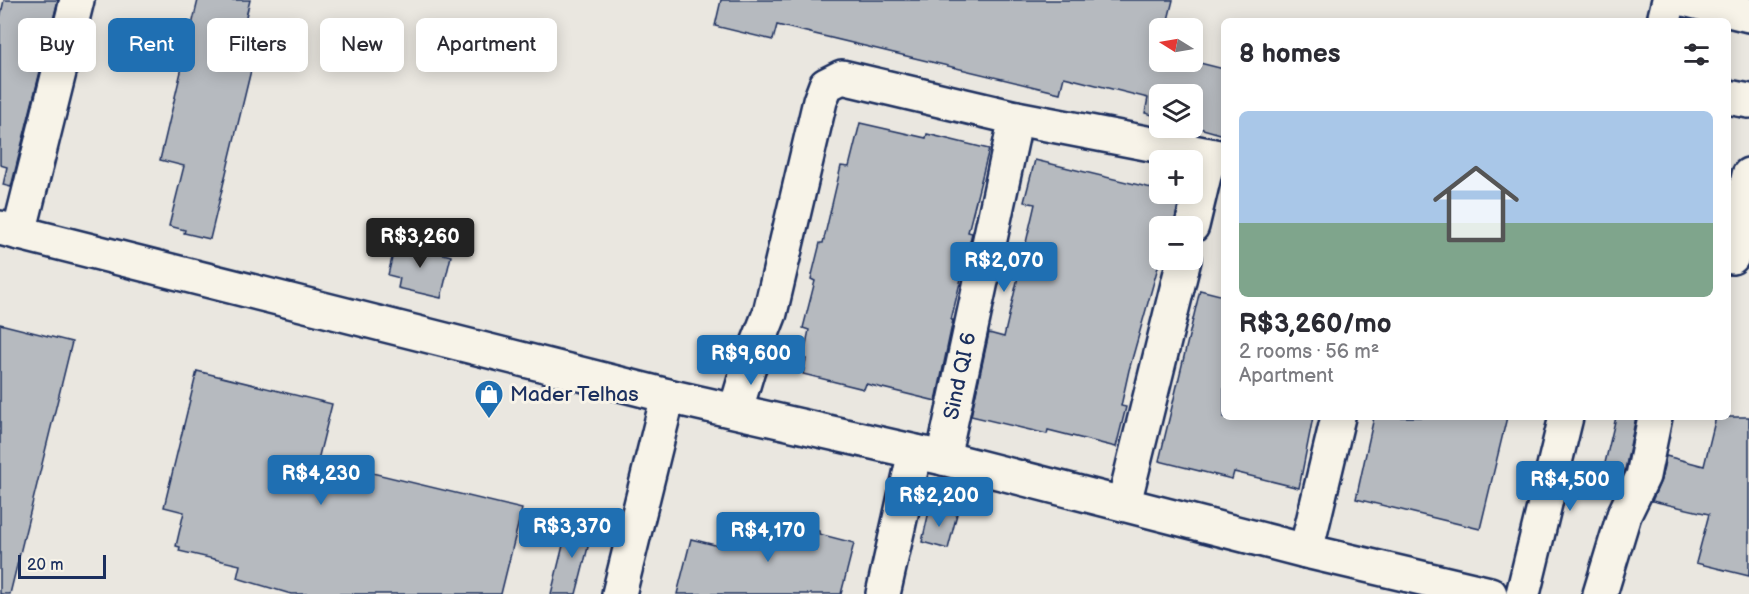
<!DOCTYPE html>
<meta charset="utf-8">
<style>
body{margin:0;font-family:"Balsamiq Sans",sans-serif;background:#f2f2f3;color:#2b2b33;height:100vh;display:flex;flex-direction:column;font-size:22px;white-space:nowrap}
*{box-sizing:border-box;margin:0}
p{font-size:20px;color:#7c7c81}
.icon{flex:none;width:33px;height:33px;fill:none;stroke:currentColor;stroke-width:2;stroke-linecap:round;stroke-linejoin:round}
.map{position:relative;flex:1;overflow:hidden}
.sheet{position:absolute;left:1221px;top:18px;width:510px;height:402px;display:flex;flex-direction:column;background:#fff;border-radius:9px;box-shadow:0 3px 15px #0003}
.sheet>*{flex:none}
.banner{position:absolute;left:18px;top:18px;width:570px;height:54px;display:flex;gap:12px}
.needle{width:39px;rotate:281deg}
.controls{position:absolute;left:1149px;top:18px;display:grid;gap:12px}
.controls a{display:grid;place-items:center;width:54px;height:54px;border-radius:9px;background:#fff;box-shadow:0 3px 15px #0003;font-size:30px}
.scale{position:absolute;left:18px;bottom:15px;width:88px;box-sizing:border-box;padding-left:6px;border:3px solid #1b2f5e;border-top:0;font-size:16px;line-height:21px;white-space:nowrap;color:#1b2f5e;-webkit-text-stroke:4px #f7f3e8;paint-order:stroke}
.price{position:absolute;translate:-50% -51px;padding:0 14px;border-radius:6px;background:#1f6fb2;color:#fff;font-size:20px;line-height:39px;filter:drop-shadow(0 2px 3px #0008)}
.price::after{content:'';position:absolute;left:50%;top:36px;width:18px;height:14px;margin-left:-9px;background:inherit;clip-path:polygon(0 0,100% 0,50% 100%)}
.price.on{background:#222;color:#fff}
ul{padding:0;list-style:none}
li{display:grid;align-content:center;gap:12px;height:318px;padding:0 18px}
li+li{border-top:2px solid #e1e1e2}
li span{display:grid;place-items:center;height:186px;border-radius:9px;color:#555}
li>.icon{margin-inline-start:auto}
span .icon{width:108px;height:108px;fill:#fffc;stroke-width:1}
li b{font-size:26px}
h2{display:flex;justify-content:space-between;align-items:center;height:72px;padding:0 18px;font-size:26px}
.tag{padding:0 21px;border-radius:9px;background:#fff;box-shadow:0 3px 15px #0003;font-size:21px;line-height:54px}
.tag.on{background:#1f6fb2;color:#fff}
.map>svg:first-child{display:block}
.building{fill:#b6babf;stroke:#1b2f5e;stroke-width:1.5}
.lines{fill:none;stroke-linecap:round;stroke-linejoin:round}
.minor-casing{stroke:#1b2f5e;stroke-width:38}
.major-casing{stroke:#1b2f5e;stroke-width:38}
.minor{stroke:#f7f3e8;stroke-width:33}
.major{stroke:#f7f3e8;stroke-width:33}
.labels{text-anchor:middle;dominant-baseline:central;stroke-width:6;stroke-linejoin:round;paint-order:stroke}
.street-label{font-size:21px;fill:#1b2f5e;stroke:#f7f3e8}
.poi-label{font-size:21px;fill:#1b2f5e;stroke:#f7f3e8;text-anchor:start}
</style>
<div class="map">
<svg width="1749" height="594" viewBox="0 0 1749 594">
<rect width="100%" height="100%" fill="#eae7e0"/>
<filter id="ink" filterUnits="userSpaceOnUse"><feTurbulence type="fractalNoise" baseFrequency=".0167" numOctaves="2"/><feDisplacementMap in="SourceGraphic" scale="12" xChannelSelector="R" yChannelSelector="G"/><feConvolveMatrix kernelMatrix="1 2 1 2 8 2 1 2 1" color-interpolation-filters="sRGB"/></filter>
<g filter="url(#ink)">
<g class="building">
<polygon points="4,0 58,0 11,187 3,185 7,167 0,165 0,18"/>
<polygon points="198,0 250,0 245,21 262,25 210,239 184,233 185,230 169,226 184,166 160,160"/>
<polygon points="721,0 1173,0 1166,28 1160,28 1160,62 1192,61 1224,69 1224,135 1192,126 1192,94 1160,94 1160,117 1145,113 1148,98 1064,77 1060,93 777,25 773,40 715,26"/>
<polygon points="860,123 926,138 927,134 989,149 968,232 972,233 951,320 953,320 936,401 866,384 864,389 803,374 806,359 803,359 809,330 803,328 815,281 811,279 820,243 823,243 841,166 849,167"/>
<polygon points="1035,160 1160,190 1160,194 1180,195 1174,226 1159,226 1160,260 1129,370 1121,406 1126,407 1116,447 1048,430 1047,434 971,416 989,333 1004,337 1035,204 1024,202"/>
<polygon points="396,241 451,256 441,298 398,288 400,278 388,275"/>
<polygon points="1200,290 1224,296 1224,417 1313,417 1299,488 1234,472 1232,479 1159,461"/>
<polygon points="0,324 72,342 10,594 0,594"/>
<polygon points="197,371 332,404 318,460 522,509 501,594 291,594 237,578 240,565 179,551 180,547 176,546 184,512 164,507"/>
<polygon points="1374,417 1507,417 1480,529 1356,499"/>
<polygon points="1616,417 1636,417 1625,470 1614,492 1599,488"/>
<polygon points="1716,417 1749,417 1749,576 1696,563 1709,514 1652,501 1661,480 1666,456 1704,466"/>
<polygon points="930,507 957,514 948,549 922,542"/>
<polygon points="788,520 793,526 819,531 819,534 854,543 841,594 677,594 691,539 723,547 728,527 758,534 760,526 774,530"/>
<polygon points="569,521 593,527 581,575 576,594 551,594"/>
</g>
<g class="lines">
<g class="minor-casing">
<g id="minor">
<polyline points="1664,21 1669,0"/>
<polyline points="1728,97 1749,101"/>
<polyline points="1192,226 1209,155"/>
<polyline points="0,228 668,396 943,458 1306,551 1490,594"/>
<polyline points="19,233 77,0"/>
<polyline points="1728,256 1732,257 1749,175"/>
<polyline points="736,409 748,369 770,313 820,101 826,85 842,77 1016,118 1224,158"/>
<polyline points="943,458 1016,118"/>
<polyline points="1124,503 1184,260"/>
<polyline points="1306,551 1338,417"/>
<polyline points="619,594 668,396"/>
<polyline points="883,594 915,452"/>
<polyline points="1523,594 1566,417"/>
<polyline points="1600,594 1624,515 1643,476 1655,417"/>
</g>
</g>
<g class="major-casing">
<polyline id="major" points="1688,0 1749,15"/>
</g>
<use href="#minor" class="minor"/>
<use href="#major" class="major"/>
</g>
</g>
<defs>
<g id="shop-pin" transform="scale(1.5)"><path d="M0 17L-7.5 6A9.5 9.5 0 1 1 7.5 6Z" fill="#1f6fb2" stroke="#f7f3e8"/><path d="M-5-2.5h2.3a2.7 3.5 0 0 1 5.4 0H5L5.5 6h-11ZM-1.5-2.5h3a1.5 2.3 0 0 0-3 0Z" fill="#fff"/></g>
</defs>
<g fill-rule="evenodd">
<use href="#shop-pin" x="489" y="394"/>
</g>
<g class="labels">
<g class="street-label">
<text transform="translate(960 376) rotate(-78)">Sind QI 6</text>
</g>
<g class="poi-label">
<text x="510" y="394">Mader Telhas</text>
</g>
</g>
</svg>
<div class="controls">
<a><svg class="needle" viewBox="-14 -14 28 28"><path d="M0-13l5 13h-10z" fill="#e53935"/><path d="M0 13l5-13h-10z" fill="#7c7c81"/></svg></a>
<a><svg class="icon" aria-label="layers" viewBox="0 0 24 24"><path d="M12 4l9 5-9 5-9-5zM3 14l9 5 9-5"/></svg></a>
<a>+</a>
<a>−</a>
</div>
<div class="scale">20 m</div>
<b class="price on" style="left:420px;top:269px">R$3,260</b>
<b class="price" style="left:1004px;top:293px">R$2,070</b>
<b class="price" style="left:751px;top:386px">R$9,600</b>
<b class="price" style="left:321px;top:506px">R$4,230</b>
<b class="price" style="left:1570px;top:512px">R$4,500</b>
<b class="price" style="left:939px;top:528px">R$2,200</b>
<b class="price" style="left:572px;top:559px">R$3,370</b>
<b class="price" style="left:768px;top:563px">R$4,170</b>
<div class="banner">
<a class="tag">Buy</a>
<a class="tag on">Rent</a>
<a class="tag">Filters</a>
<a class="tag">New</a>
<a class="tag">Apartment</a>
</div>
<section class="sheet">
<h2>8 homes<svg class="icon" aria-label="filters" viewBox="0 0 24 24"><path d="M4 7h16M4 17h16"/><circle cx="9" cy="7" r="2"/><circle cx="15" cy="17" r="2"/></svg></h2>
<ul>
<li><span style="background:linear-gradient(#a9c7e8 60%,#7fa58c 0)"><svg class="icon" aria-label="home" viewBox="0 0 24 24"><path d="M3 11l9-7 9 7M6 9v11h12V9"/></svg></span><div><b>R$3,260/mo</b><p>2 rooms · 56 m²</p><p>Apartment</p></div></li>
</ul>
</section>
</div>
